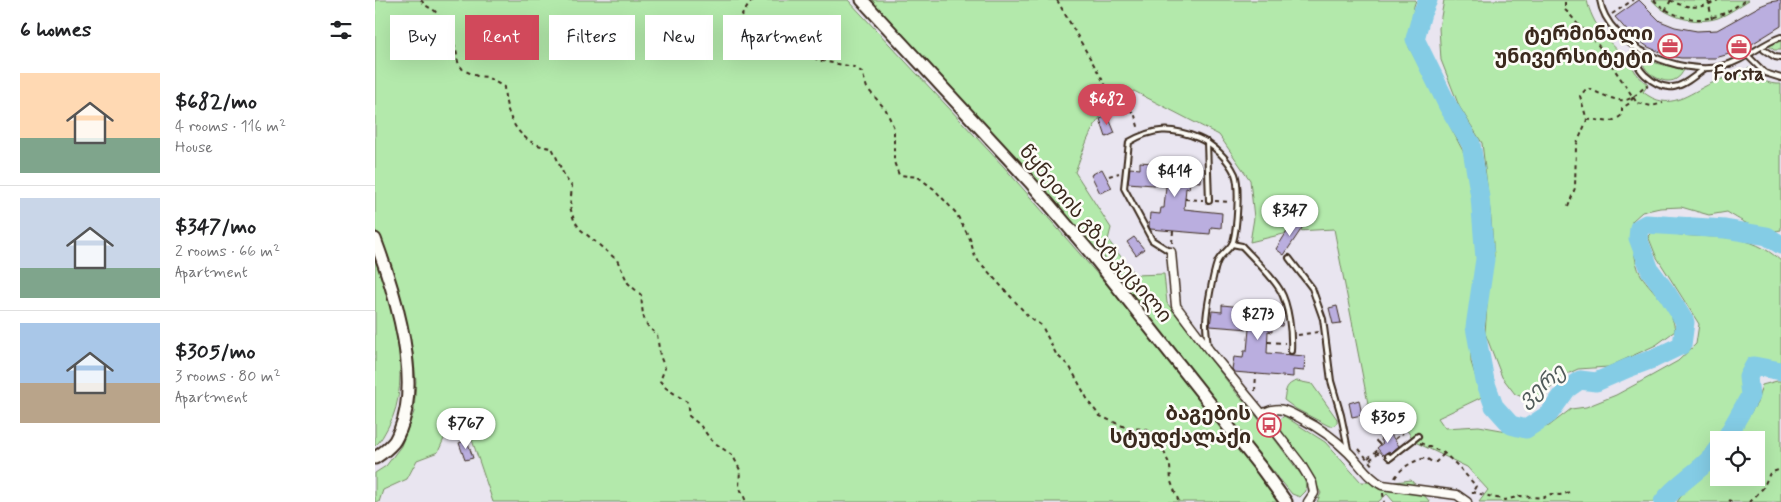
<!DOCTYPE html>
<meta charset="utf-8">
<style>
body{margin:0;font-family:Mynerve,"Noto Sans Georgian",sans-serif;background:#f2f2f2;color:#202124;height:100vh;display:flex;flex-direction:column;font-size:19px;white-space:nowrap}
*{box-sizing:border-box;margin:0}
p{font-size:16px;color:#757577}
.icon{flex:none;width:28px;height:28px;fill:none;stroke:currentColor;stroke-width:2;stroke-linecap:round;stroke-linejoin:round}
.map{position:relative;flex:1;overflow:hidden}
.details{display:flex;flex-direction:column;background:#fff;width:375px}
.details>*{flex:none}
.top-card{position:absolute;left:15px;top:15px;width:475px;height:45px;display:flex;gap:10px}
.buttons{position:absolute;left:1335px;top:431px;display:grid;gap:10px}
.buttons a{display:grid;place-items:center;width:55px;height:55px;border-radius:0px;background:#fff;box-shadow:0 5px 20px #0002;font-size:25px}
.price{position:absolute;translate:-50% -42px;padding:0 11px;border-radius:18px;background:#fff;color:#222;font-size:16px;line-height:32px;filter:drop-shadow(0 1px 2px #0008)}
.price::after{content:'';position:absolute;left:50%;top:30px;width:15px;height:11px;margin-left:-8px;background:inherit;clip-path:polygon(0 0,100% 0,50% 100%)}
.price.selected{background:#d1495b;color:#fff}
ul{padding:0;list-style:none}
li{display:flex;align-items:center;gap:15px;height:125px;padding:0 20px}
li+li{border-top:1px solid #e0e0e0}
li span{display:grid;place-items:center;flex:none;width:140px;height:100px;border-radius:0px;color:#555}
li>.icon{margin-inline-start:auto}
span .icon{width:60px;height:60px;fill:#fffc;stroke-width:1}
li b{font-size:21px}
h2{display:flex;justify-content:space-between;align-items:center;height:60px;padding:0 20px;font-size:21px}
.tag{padding:0 18px;border-radius:0px;background:#fff;box-shadow:0 5px 20px #0002;font-size:18px;line-height:45px}
.tag.selected{background:#d1495b;color:#fff}
main{display:flex;flex:1;min-height:0}
.map>svg:first-child{display:block}
.green{fill:#b3e9ab;stroke:#778a64}
.lines{fill:none;stroke-linecap:round;stroke-linejoin:round}
.river{stroke:#84cce5;stroke-width:19}
.building{fill:#baaedf;stroke:#3b2a1e}
.service-casing{stroke:#3b2a1e;stroke-width:8}
.minor-casing{stroke:#3b2a1e;stroke-width:11}
.secondary-casing{stroke:#3b2a1e;stroke-width:15}
.path{stroke:#3b2a1e;stroke-width:2;stroke-dasharray:4 4;stroke-linecap:butt}
.service{stroke:#fdfcf7;stroke-width:4}
.minor{stroke:#fdfcf7;stroke-width:8}
.secondary{stroke:#fdfcf7;stroke-width:11}
.labels{text-anchor:middle;dominant-baseline:central;stroke-width:5;stroke-linejoin:round;paint-order:stroke}
.poi-label{font-size:20px;font-weight:bold;fill:#3b2a1e;stroke:#fdfcf7;text-anchor:end}
.street-label{font-size:20px;fill:#3b2a1e;stroke:#fdfcf7}
.water-label{font-size:21px;font-style:italic;fill:#515b5a;stroke:#fdfcf7}
</style>
<main>
<section class="details">
<h2>6 homes<svg class="icon" aria-label="filters" viewBox="0 0 24 24"><path d="M4 7h16M4 17h16"/><circle cx="9" cy="7" r="2"/><circle cx="15" cy="17" r="2"/></svg></h2>
<ul>
<li><span style="background:linear-gradient(#ffd9b3 65%,#7fa58c 0)"><svg class="icon" aria-label="home" viewBox="0 0 24 24"><path d="M3 11l9-7 9 7M6 9v11h12V9"/></svg></span><div><b>$682/mo</b><p>4 rooms · 116 m²</p><p>House</p></div></li>
<li><span style="background:linear-gradient(#c9d6e8 70%,#7fa58c 0)"><svg class="icon" aria-label="home" viewBox="0 0 24 24"><path d="M3 11l9-7 9 7M6 9v11h12V9"/></svg></span><div><b>$347/mo</b><p>2 rooms · 66 m²</p><p>Apartment</p></div></li>
<li><span style="background:linear-gradient(#a9c7e8 60%,#b9a48a 0)"><svg class="icon" aria-label="home" viewBox="0 0 24 24"><path d="M3 11l9-7 9 7M6 9v11h12V9"/></svg></span><div><b>$305/mo</b><p>3 rooms · 80 m²</p><p>Apartment</p></div></li>
</ul>
</section>
<div class="map">
<svg width="1406" height="502" viewBox="0 0 1406 502">
<rect width="100%" height="100%" fill="#e9e5f0"/>
<filter id="ink" filterUnits="userSpaceOnUse"><feTurbulence type="fractalNoise" baseFrequency=".02" numOctaves="2"/><feDisplacementMap in="SourceGraphic" scale="10" xChannelSelector="R" yChannelSelector="G"/><feConvolveMatrix kernelMatrix="1 2 1 2 8 2 1 2 1" color-interpolation-filters="sRGB"/></filter>
<g filter="url(#ink)">
<g class="green">
<polygon points="0,0 473,0 629,167 738,292 887,474 904,502 118,502 92,425 77,421 63,452 42,460 32,479 8,490 4,502 0,502 0,473 11,466 26,446 39,412 41,381 38,353 20,281 0,229"/>
<path d="M496 0H1041L1039 6 1034 47 1089 153 1101 220 1102 267 1095 316 1096 362 1107 397 1063 418 1070 428 1104 426 1143 433 1174 426 1196 409 1211 407 1241 395 1278 375 1303 361 1321 344 1324 324 1281 256 1273 236 1279 230C1288 232 1297 234 1306 235 1345 239 1374 232 1406 261V364L1382 359C1361 376 1372 384 1364 404 1359 417 1346 436 1338 447 1327 460 1287 489 1285 502H1104L1113 490 1092 467 1040 442 1027 423 996 419 959 229 921 231 875 242 879 218 875 180 844 135 759 91C721 108 714 135 700 172L736 228 733 240 760 275 789 274 792 303 859 390 892 429 930 480 931 491 925 497 917 494 681 207 564 74Z"/>
<path d="M1069 0H1212C1216 22 1235 48 1255 58 1257 71 1264 77 1273 85L1268 92C1295 113 1312 94 1337 83 1349 78 1362 73 1374 68 1383 78 1392 85 1406 84V230C1387 234 1368 222 1352 212L1334 215 1306 207 1285 208 1267 212 1257 221C1258 236 1258 262 1266 275 1278 293 1298 307 1300 331L1281 345 1233 367 1203 369 1190 375 1171 392 1155 400 1140 394 1127 377 1110 333 1114 277 1119 256 1116 219 1107 143 1084 106 1066 60 1064 28Z"/>
<path d="M1277 0H1374C1364 6 1354 14 1343 18 1321 25 1292 18 1277 0Z"/>
<polygon points="1406,40 1406,50 1399,50 1393,45"/>
<path d="M1268 56 1281 63 1309 70C1307 73 1305 77 1301 79 1289 87 1263 70 1268 56Z"/>
<path d="M0 252C15 302 40 379 13 427 9 434 6 441 0 446Z"/>
<path d="M922 381 937 384 962 419V423L958 426H954L921 409 909 400C911 389 911 384 922 381Z"/>
<polygon points="1402,381 1406,381 1406,502 1302,502 1309,492 1344,458 1344,478 1381,478 1381,440 1358,440 1382,403 1387,385"/>
<polygon points="909,416 950,442 986,482 1012,483 1036,480 1055,502 1019,502 1012,494 1003,502 942,502 946,493 928,461 901,423"/>
</g>
<g class="lines">
<g class="river">
<polyline points="1053,0 1047,13 1040,39 1073,106 1096,144 1105,197 1110,259 1100,327 1110,381 1119,406 1136,425 1151,429 1174,414 1192,389 1205,380 1221,382 1253,368 1280,358 1307,345 1310,322 1292,293 1275,270 1263,238 1264,228 1271,224 1350,229 1392,236 1406,245"/>
<polyline points="1350,440 1375,396 1373,377 1379,366 1406,371"/>
<path d="M1288 502C1303 481 1329 470 1344 448"/>
</g>
</g>
<g class="building">
<polygon points="1264,0 1285,21 1300,27 1322,31 1342,30 1385,6 1395,2 1406,0 1406,26 1372,47 1351,55 1340,58 1306,58 1294,56 1273,47 1255,34 1240,17"/>
<polygon points="733,116 740,133 731,137 725,119"/>
<polygon points="765,162 826,167 825,182 815,181 814,189 811,188 809,209 847,213 846,228 836,227 835,234 775,229 774,226 775,213 785,214 786,208 789,208 791,186 753,183 755,168 765,169"/>
<polygon points="727,169 737,188 725,193 716,175"/>
<polygon points="920,219 929,225 909,255 901,249"/>
<polygon points="759,237 769,249 761,255 752,242"/>
<polygon points="847,305 909,311 907,326 897,325 897,332 893,331 892,353 930,356 929,371 918,370 918,377 859,372 857,369 859,357 868,358 869,351 872,351 874,329 835,326 837,311 847,312"/>
<polygon points="962,306 966,323 958,324 954,308"/>
<polygon points="984,400 987,415 977,417 974,403"/>
<polygon points="1014,432 1024,446 1016,453 1014,451 1008,455 1002,448 1008,443 1005,439"/>
<polygon points="92,440 98,458 90,460 84,443"/>
</g>
<g class="lines">
<g class="service-casing">
<g id="service">
<path d="M1225 0C1232 46 1307 77 1348 66 1370 61 1385 44 1406 37"/>
<polyline points="1389,50 1400,57 1406,58"/>
<path d="M1262 54C1261 63 1263 68 1270 75 1294 97 1307 86 1329 69"/>
<polyline points="1373,56 1390,73 1406,78"/>
<polyline points="832,142 834,201"/>
<path d="M857 244 867 246C878 258 897 276 905 290 914 305 917 334 916 351"/>
<path d="M796 252 777 240 749 188 754 142C778 128 796 127 823 138 838 144 853 159 860 174 865 187 862 228 858 242 855 250 844 255 842 263 838 274 831 311 831 323 831 331 832 338 833 346"/>
<polyline points="914,258 937,288 948,319 956,381 966,415 973,449"/>
<polyline points="1013,456 1015,458 1043,436"/>
</g>
</g>
<g class="minor-casing">
<g id="minor">
<polyline points="796,252 801,306 834,350 887,414 925,463 937,483 939,493 933,502"/>
<path d="M887 414C905 405 910 410 927 419 945 428 959 438 974 453 985 464 993 478 1007 485L1082 495 1092 502"/>
</g>
</g>
<g class="secondary-casing">
<g id="secondary">
<polyline points="487,0 655,182 719,257 887,469 911,502"/>
<path d="M0 239C19 290 47 378 25 430 23 434 21 440 18 443 13 449 6 454 0 458"/>
</g>
</g>
<g class="path">
<path d="M46 0 50 5 60 11 75 35 81 49 83 62 88 70 102 76 112 77 129 87C131 118 144 145 177 148 184 161 187 176 197 186L195 207 199 220 205 229 242 260 253 283 266 295C268 312 266 324 282 334L285 356 290 368 285 381 291 388 312 402 314 416 325 425 336 440 358 456 365 470 364 487 368 494 371 502"/>
<polyline points="377,0 367,15 375,29 400,48 417,50 431,45 442,60 479,67 487,72 492,88 511,110 519,128 519,162 524,175 543,177 559,189 581,213 595,239 600,257 654,317 667,326 681,354 695,367 715,404 725,416 752,428 770,429 782,435 795,466 796,482 804,502"/>
<polyline points="682,0 744,109 759,112 764,130"/>
<path d="M1279 0C1297 19 1328 25 1351 12 1358 9 1364 4 1371 0"/>
<path d="M1295 0C1310 9 1328 9 1343 0"/>
<polyline points="1333,0 1337,19"/>
<path d="M1190 2V10C1200 18 1205 31 1217 36L1262 103 1277 106 1288 103"/>
<polyline points="1290,11 1296,0"/>
<polyline points="1237,14 1258,0"/>
<path d="M1212 120C1227 118 1232 127 1247 115V108L1255 103 1258 97"/>
<polyline points="734,176 744,173"/>
<polyline points="810,199 828,200"/>
<polyline points="840,201 855,202"/>
<path d="M1193 207 1200 188 1201 146 1212 120 1205 96 1212 88C1222 92 1240 102 1251 100 1259 98 1265 91 1271 86L1273 87"/>
<polyline points="797,243 798,231"/>
<polyline points="923,335 943,332"/>
<polyline points="893,342 910,343"/>
<polyline points="880,391 881,374"/>
<polyline points="1015,434 1023,427"/>
<polyline points="1020,439 1028,433"/>
<polyline points="1003,443 1001,441 1022,425 1023,427"/>
<polyline points="1045,443 1069,453 1083,466 1101,486 1097,493"/>
<polyline points="1005,445 1003,443 1006,440"/>
<polyline points="984,449 998,466"/>
<polyline points="993,458 1003,450"/>
<polyline points="995,460 1004,452"/>
<path d="M1020 478C1026 467 1040 460 1051 458L1057 462H1061L1069 454"/>
<polyline points="1097,492 1130,500 1146,496 1168,498 1176,494 1185,495 1195,492"/>
<polyline points="1008,493 1009,502"/>
<polyline points="1354,500 1357,502"/>
<polyline points="1375,502 1388,488 1395,473 1406,469"/>
</g>
<use href="#service" class="service"/>
<use href="#minor" class="minor"/>
<use href="#secondary" class="secondary"/>
</g>
</g>
<defs>
<g id="office-ring" transform="scale(1.25)"><circle r="9.5" fill="#fdfcf7" stroke="#d1495b" stroke-width="1.5"/><path d="M-6-3h4V-5.5h4V-3h4V5H-6ZM-1-4.5V-3h2v-1.5ZM-6 0V1H6V0Z" fill="#d1495b"/></g>
<g id="bus-ring" transform="scale(1.25)"><circle r="9.5" fill="#fdfcf7" stroke="#d1495b" stroke-width="1.5"/><path d="M-5-6H5V4H4V6H2V4H-2V6H-4V4H-5ZM-3.5-4V0h7V-4ZM-3.5 1.2v1.5H-2V1.2ZM2 1.2v1.5H3.5V1.2Z" fill="#d1495b"/></g>
</defs>
<g fill-rule="evenodd">
<use href="#office-ring" x="1295" y="46"/>
<use href="#office-ring" x="1364" y="47"/>
<use href="#bus-ring" x="894" y="425"/>
</g>
<g class="labels">
<g class="poi-label">
<text x="1278" y="34">ტერმინალი<tspan x="1278" dy="23">უნივერსიტეტი</tspan></text>
<text x="1364" y="74" text-anchor="middle">Forsta</text>
<text x="876" y="414">ბაგების<tspan x="876" dy="23">სტუდქალაქი</tspan></text>
</g>
<g class="street-label">
<text transform="translate(720 234) rotate(50)">წყნეთის გზატკეცილი</text>
</g>
<g class="water-label">
<text transform="translate(1167 386) rotate(-40)">ვერე</text>
</g>
</g>
</svg>
<div class="buttons">
<a><svg class="icon" aria-label="locate" viewBox="0 0 24 24"><circle cx="12" cy="12" r="6"/><path d="M12 2v4M12 18v4M2 12h4M18 12h4"/></svg></a>
</div>
<b class="price selected" style="left:732px;top:126px">$682</b>
<b class="price" style="left:800px;top:198px">$414</b>
<b class="price" style="left:915px;top:237px">$347</b>
<b class="price" style="left:883px;top:341px">$273</b>
<b class="price" style="left:1013px;top:444px">$305</b>
<b class="price" style="left:91px;top:450px">$767</b>
<div class="top-card">
<a class="tag">Buy</a>
<a class="tag selected">Rent</a>
<a class="tag">Filters</a>
<a class="tag">New</a>
<a class="tag">Apartment</a>
</div>
</div>
</main>
